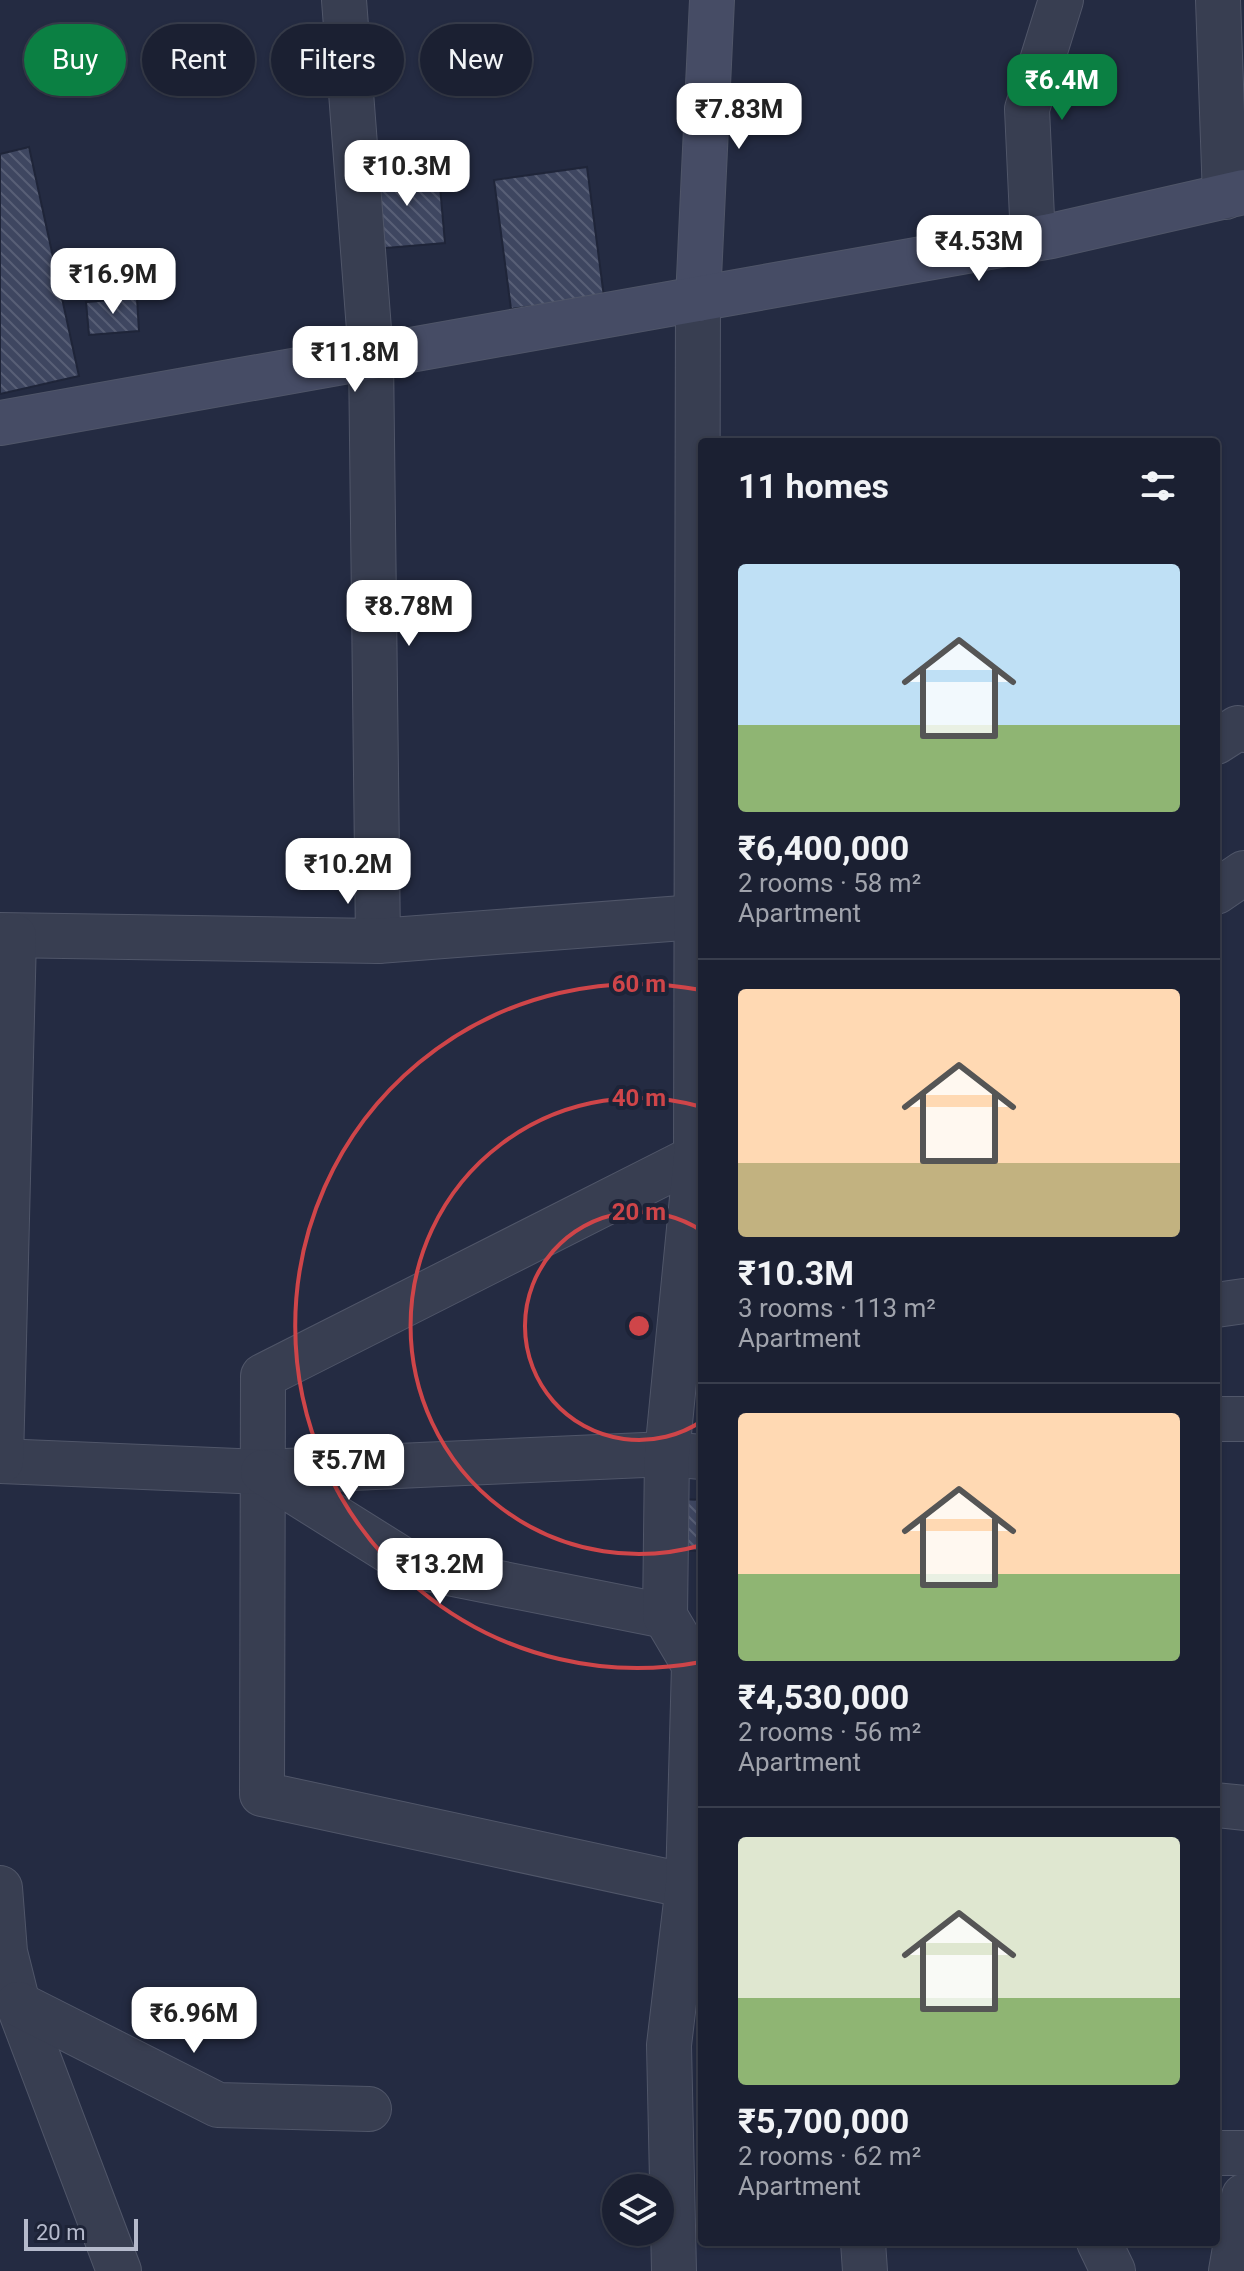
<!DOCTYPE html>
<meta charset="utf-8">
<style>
body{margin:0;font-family:Roboto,sans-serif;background:#24283a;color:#f1f3f6;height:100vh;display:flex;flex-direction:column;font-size:30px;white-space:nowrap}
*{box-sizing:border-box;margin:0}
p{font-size:26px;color:#a0a3ac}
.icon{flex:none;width:44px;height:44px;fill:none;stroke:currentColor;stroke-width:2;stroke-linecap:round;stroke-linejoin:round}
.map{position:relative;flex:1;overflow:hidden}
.details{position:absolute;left:698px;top:438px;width:522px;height:1808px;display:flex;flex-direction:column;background:#1b2032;border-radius:8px;box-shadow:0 2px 6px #0004,0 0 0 2px #393e4d}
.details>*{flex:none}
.top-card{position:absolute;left:24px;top:24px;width:554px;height:72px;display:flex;gap:16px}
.buttons{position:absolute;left:602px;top:2174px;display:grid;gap:16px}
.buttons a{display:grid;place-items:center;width:72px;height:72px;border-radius:50%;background:#1b2032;box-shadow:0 2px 6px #0004,0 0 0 2px #393e4d;font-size:40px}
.scale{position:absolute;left:24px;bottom:20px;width:114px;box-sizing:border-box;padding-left:8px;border:4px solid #b5bacc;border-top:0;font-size:22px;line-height:28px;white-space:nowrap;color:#b5bacc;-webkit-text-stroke:6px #1d2337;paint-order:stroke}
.price{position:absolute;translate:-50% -68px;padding:0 18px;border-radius:16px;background:#fff;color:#222;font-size:26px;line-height:52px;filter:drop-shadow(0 2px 4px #0008)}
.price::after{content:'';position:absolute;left:50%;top:48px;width:24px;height:18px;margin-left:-12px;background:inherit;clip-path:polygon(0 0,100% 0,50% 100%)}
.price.selected{background:#0b8043;color:#fff}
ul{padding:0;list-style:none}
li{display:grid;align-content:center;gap:16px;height:424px;padding:0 40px}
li+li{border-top:2px solid #393e4d}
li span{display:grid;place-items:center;height:248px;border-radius:8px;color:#555}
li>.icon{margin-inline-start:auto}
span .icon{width:144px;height:144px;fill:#fffc;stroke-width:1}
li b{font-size:34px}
h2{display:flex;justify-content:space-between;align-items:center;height:96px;padding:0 40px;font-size:34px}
.pill{padding:0 28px;border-radius:36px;background:#1b2032;box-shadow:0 2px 6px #0004,0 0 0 2px #393e4d;font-size:28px;line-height:72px}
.pill.selected{background:#0b8043;color:#fff}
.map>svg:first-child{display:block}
.building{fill:url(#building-back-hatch);stroke:#1f2539;stroke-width:2}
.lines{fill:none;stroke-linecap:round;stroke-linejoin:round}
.street-casing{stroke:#505669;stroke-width:46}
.secondary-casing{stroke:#505669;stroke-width:46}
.street{stroke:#383e51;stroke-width:44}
.secondary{stroke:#464c65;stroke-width:44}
.ring{fill:none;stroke:#cf4549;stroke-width:4}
.centre{fill:#cf4549;stroke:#1d2337;stroke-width:4}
.ring-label{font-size:24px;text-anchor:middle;font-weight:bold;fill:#cf4549;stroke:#1d2337;stroke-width:8;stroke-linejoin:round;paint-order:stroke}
</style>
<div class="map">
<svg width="1244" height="2271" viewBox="0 0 1244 2271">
<defs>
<pattern id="building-back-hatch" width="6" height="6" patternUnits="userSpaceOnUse" patternTransform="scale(2)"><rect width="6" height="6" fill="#3e4660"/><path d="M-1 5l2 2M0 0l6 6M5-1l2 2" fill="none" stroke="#585f76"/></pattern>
</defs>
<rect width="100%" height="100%" fill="#242b42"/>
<g class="building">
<polygon points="29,147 79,376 0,394 0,154"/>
<polygon points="438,164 445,243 374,249 367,178 390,176 390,168"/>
<polygon points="587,167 604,297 511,309 494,180"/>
<polygon points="137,298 139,331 89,335 86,302"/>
<polygon points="680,1499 702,1500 702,1551 677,1550"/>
</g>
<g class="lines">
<g class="street-casing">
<g id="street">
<polyline points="344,0 371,356 378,941"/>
<polyline points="1218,0 1225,197"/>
<polyline points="1033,239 1027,109 1061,0"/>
<polyline points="1216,742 1238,728 1244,730"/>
<polyline points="1216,892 1244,873"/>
<polyline points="0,935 378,941 696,917"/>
<polyline points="702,1161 696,1157 263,1376 262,1794 702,1889"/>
<polyline points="1216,1305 1244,1301"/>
<polyline points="1216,1419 1244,1419"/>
<polyline points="0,1461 263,1472 667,1454 702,1457"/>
<polyline points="1,1461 14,936"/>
<polyline points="263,1472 413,1566 665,1616"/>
<polyline points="1216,1805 1244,1808"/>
<polyline points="0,1888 5,1952 18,2004 119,2271"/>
<polyline points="18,2004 218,2105 369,2109"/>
<polyline points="1216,2153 1244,2153"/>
<polyline points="863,2242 865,2271"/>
<polyline points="1099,2242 1113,2271"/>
<polyline points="674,2271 669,2045 688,1885 694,1665 665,1616 667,1454 696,1157 698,299"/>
<polyline points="1231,2271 1244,2196"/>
</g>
</g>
<g class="secondary-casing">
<g id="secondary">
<polyline points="698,299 712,0"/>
<polyline points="0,423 1051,236 1244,192"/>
</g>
</g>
<use href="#street" class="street"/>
<use href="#secondary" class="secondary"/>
</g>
<g class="ring">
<path d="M702 1421A114 114 0 1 1 702 1231"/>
<path d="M702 1545A228 228 0 1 1 702 1107"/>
<path d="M701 1662A342 342 0 1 1 701 990"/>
</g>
<circle cx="639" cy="1326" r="12" class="centre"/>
<g class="ring-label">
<text x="639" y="992">60 m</text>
<text x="639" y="1106">40 m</text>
<text x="639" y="1220">20 m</text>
</g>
</svg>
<div class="buttons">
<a><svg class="icon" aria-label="layers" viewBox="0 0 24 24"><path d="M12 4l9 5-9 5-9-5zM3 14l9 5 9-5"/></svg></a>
</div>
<div class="scale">20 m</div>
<b class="price selected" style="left:1062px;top:122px">₹6.4M</b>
<b class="price" style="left:739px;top:151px">₹7.83M</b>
<b class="price" style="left:407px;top:208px">₹10.3M</b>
<b class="price" style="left:979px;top:283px">₹4.53M</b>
<b class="price" style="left:113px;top:316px">₹16.9M</b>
<b class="price" style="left:355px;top:394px">₹11.8M</b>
<b class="price" style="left:409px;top:648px">₹8.78M</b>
<b class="price" style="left:348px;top:906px">₹10.2M</b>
<b class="price" style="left:349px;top:1502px">₹5.7M</b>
<b class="price" style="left:440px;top:1606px">₹13.2M</b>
<b class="price" style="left:194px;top:2055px">₹6.96M</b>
<div class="top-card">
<a class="pill selected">Buy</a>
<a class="pill">Rent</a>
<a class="pill">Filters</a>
<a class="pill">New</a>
</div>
<section class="details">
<h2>11 homes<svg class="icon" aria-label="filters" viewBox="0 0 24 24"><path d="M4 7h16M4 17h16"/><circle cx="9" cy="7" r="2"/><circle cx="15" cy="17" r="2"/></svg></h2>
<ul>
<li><span style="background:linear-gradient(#bfe0f5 65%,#8fb573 0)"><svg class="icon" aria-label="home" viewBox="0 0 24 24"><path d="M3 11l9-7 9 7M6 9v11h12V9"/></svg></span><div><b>₹6,400,000</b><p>2 rooms · 58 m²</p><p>Apartment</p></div></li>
<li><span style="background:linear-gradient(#ffd9b3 70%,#c2b280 0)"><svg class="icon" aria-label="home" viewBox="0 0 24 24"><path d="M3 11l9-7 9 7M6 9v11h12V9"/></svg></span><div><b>₹10.3M</b><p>3 rooms · 113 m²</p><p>Apartment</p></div></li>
<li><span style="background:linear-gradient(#ffd9b3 65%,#8fb573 0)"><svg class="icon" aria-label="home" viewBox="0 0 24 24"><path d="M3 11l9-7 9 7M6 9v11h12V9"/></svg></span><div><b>₹4,530,000</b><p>2 rooms · 56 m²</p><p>Apartment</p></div></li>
<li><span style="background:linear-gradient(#dfe7d0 65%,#8fb573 0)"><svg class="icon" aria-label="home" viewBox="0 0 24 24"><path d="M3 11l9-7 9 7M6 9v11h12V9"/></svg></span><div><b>₹5,700,000</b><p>2 rooms · 62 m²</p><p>Apartment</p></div></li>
</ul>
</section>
</div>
